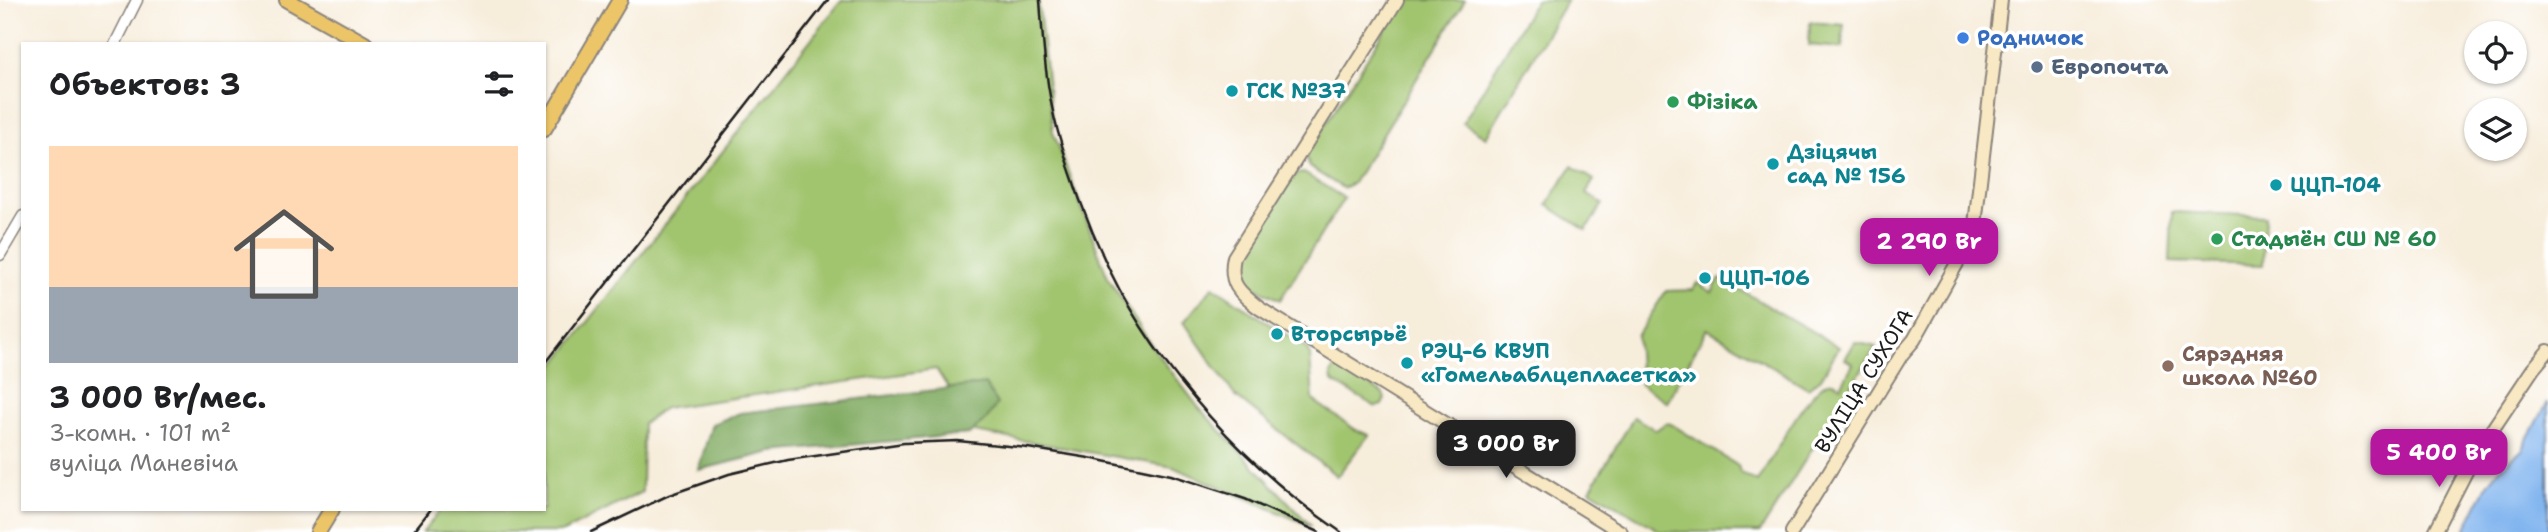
<!DOCTYPE html>
<html lang="ru">
<meta charset="utf-8">
<style>
body{margin:0;font-family:"Shantell Sans",sans-serif;background:#f6f6f6;color:#202124;height:100vh;display:flex;flex-direction:column;font-size:26px;white-space:nowrap}
*{box-sizing:border-box;margin:0}
p{font-size:23px;color:#757577}
.icon{flex:none;width:38px;height:38px;fill:none;stroke:currentColor;stroke-width:2;stroke-linecap:round;stroke-linejoin:round}
.map{position:relative;flex:1;overflow:hidden}
.drawer{position:absolute;left:21px;top:42px;width:525px;height:469px;display:flex;flex-direction:column;background:#fff;border-radius:0px;box-shadow:0 2px 5px #0004}
.drawer>*{flex:none}
.tools{position:absolute;left:2464px;top:21px;display:grid;gap:14px}
.tools a{display:grid;place-items:center;width:63px;height:63px;border-radius:50%;background:#fff;box-shadow:0 2px 5px #0004;font-size:35px}
.price{position:absolute;translate:-50% -60px;padding:0 16px;border-radius:14px;background:#b5179e;color:#fff;font-size:23px;line-height:46px;filter:drop-shadow(0 2px 4px #0008)}
.price::after{content:'';position:absolute;left:50%;top:42px;width:21px;height:16px;margin-left:-10px;background:inherit;clip-path:polygon(0 0,100% 0,50% 100%)}
.price.active{background:#222;color:#fff}
ul{padding:0;list-style:none}
li{display:grid;align-content:center;gap:14px;height:371px;padding:0 28px}
li+li{border-top:2px solid #e0e0e0}
li span{display:grid;place-items:center;height:217px;border-radius:0px;color:#555}
li>.icon{margin-inline-start:auto}
span .icon{width:126px;height:126px;fill:#fffc;stroke-width:1}
li b{font-size:30px}
h2{display:flex;justify-content:space-between;align-items:center;height:84px;padding:0 28px;font-size:30px}
.map>svg:first-child{display:block}
.green{fill:#a1c46e;stroke:#5e7045;stroke-width:2}
.forest{fill:#80aa61;stroke:#4e633e;stroke-width:2}
.water{fill:#82b5ef;stroke:#4f6886;stroke-width:2}
.lines{fill:none;stroke-linecap:round;stroke-linejoin:round}
.street-casing{stroke:#8a847c;stroke-width:13}
.secondary-casing{stroke:#8a847c;stroke-width:16}
.primary-casing{stroke:#8a847c;stroke-width:18}
.street{stroke:#fff;stroke-width:10}
.secondary{stroke:#f8e8c3;stroke-width:12}
.primary{stroke:#edc569;stroke-width:14}
.rail{stroke:#1c1c1c;stroke-width:2.5}
.shop-dot{fill:#3f7fe0;stroke:#fff;stroke-width:2.5}
.service-dot{fill:#5c6f8a;stroke:#fff;stroke-width:2.5}
.culture-dot{fill:#0f9aa8;stroke:#fff;stroke-width:2.5}
.leisure-dot{fill:#2e9e5b;stroke:#fff;stroke-width:2.5}
.education-dot{fill:#8d6e63;stroke:#fff;stroke-width:2.5}
.labels{text-anchor:middle;dominant-baseline:central;stroke-width:7;stroke-linejoin:round;paint-order:stroke}
.shop-label{font-size:21px;font-weight:bold;fill:#366cbe;stroke:#fff;text-anchor:start}
.service-label{font-size:21px;font-weight:bold;fill:#4e5e75;stroke:#fff;text-anchor:start}
.culture-label{font-size:21px;font-weight:bold;fill:#0d838f;stroke:#fff;text-anchor:start}
.leisure-label{font-size:21px;font-weight:bold;fill:#27864d;stroke:#fff;text-anchor:start}
.education-label{font-size:21px;font-weight:bold;fill:#785e54;stroke:#fff;text-anchor:start}
.street-label{font-size:21px;fill:#1c1c1c;stroke:#fff}
</style>
<div class="map">
<svg width="2548" height="532" viewBox="0 0 2548 532">
<rect width="100%" height="100%" fill="#fff"/>
<filter id="ink" filterUnits="userSpaceOnUse"><feTurbulence type="fractalNoise" baseFrequency=".0143" numOctaves="2"/><feDisplacementMap in="SourceGraphic" scale="14" xChannelSelector="R" yChannelSelector="G"/><feConvolveMatrix kernelMatrix="1 2 1 2 8 2 1 2 1" color-interpolation-filters="sRGB"/></filter>
<filter id="wash" filterUnits="userSpaceOnUse"><feTurbulence type="fractalNoise" baseFrequency=".00686" numOctaves="4" result="noise"/><feDisplacementMap in="SourceGraphic" scale="28" xChannelSelector="R" yChannelSelector="G"/><feGaussianBlur stdDeviation="1.57" result="paint"/><feColorMatrix in="noise" values="0 0 0 0 0 0 0 0 0 0 0 0 0 0 0 0 0 1.4 0 .05"/><feComposite in="paint" operator="in"/></filter>
<g filter="url(#wash)">
<rect width="100%" height="100%" fill="#f7eddb"/>
<g class="green">
<polygon points="842,0 1038,0 1053,132 1108,278 1152,346 1199,408 1311,526 1173,467 957,429 947,386 936,369 664,408 643,424 642,492 563,532 423,532 441,509 544,509 544,378"/>
<polygon points="1404,0 1465,0 1353,183 1343,188 1309,167 1306,155"/>
<polygon points="1536,0 1567,0 1486,137 1463,123"/>
<polygon points="1810,22 1844,25 1842,48 1809,45"/>
<polygon points="1572,166 1594,180 1586,193 1603,204 1586,230 1547,205"/>
<path d="M1304 173 1344 198 1280 300C1266 292 1237 283 1239 264L1293 177 1297 174Z"/>
<polygon points="2172,212 2265,216 2263,265 2170,262"/>
<polygon points="1720,278 1839,347 1821,378 1808,388 1707,329 1667,402 1640,384 1637,336 1666,291 1693,290 1697,283 1712,292"/>
<polygon points="1213,286 1306,348 1310,355 1313,400 1356,430 1369,435 1337,476 1235,396 1184,322"/>
<path d="M1855 342 1876 347 1760 532H1662L1590 490 1634 417 1656 430 1666 423 1671 424 1738 466 1740 472 1757 482C1772 459 1804 395 1826 383 1832 380 1836 383 1841 386L1853 364 1845 359Z"/>
<polygon points="1342,367 1383,394 1385,399 1382,405 1376,407 1332,381 1331,374 1335,368"/>
</g>
<polygon class="forest" points="985,384 997,404 986,420 969,434 772,452 698,470 712,424 740,413"/>
<polygon class="water" points="2548,402 2548,532 2464,532 2486,487 2499,470 2522,450"/>
</g>
<g filter="url(#ink)">
<g class="lines">
<g class="street-casing">
<g id="street">
<polyline points="115,44 137,0"/>
<polyline points="0,255 23,216"/>
</g>
</g>
<g class="secondary-casing">
<g id="secondary">
<path d="M1397 0 1234 257C1228 284 1240 293 1259 308L1621 532"/>
<polyline points="1792,532 1902,354 1914,340 1974,233 2001,0"/>
<polyline points="2435,532 2472,460 2533,369 2548,351"/>
</g>
</g>
<g class="primary-casing">
<g id="primary">
<polyline points="287,0 365,44"/>
<polyline points="544,129 620,0"/>
<polyline points="318,532 332,509"/>
</g>
</g>
<use href="#street" class="street"/>
<use href="#secondary" class="secondary"/>
<use href="#primary" class="primary"/>
<g class="rail">
<path d="M1040 0C1043 43 1046 90 1058 132 1071 179 1089 227 1110 271 1159 372 1249 470 1341 532"/>
<polyline points="544,364 828,0"/>
<polyline points="413,532 431,509"/>
<polyline points="591,532 669,495 729,474 788,460 904,443 958,441 1028,448 1089,458 1171,475 1245,499 1319,532"/>
</g>
</g>
</g>
<circle class="shop-dot" cx="1963" cy="38" r="7"/>
<circle class="service-dot" cx="2037" cy="67" r="7"/>
<g class="culture-dot">
<circle cx="1232" cy="91" r="7"/>
<circle cx="1773" cy="164" r="7"/>
<circle cx="2276" cy="185" r="7"/>
<circle cx="1705" cy="278" r="7"/>
<circle cx="1277" cy="334" r="7"/>
<circle cx="1407" cy="363" r="7"/>
</g>
<g class="leisure-dot">
<circle cx="1673" cy="102" r="7"/>
<circle cx="2217" cy="239" r="7"/>
</g>
<circle class="education-dot" cx="2168" cy="366" r="7"/>
<g class="labels">
<g class="shop-label">
<text x="1977" y="38">Родничок</text>
</g>
<g class="service-label">
<text x="2051" y="67">Европочта</text>
</g>
<g class="culture-label">
<text x="1246" y="91">ГСК №37</text>
<text x="1787" y="152">Дзіцячы<tspan x="1787" dy="24">сад № 156</tspan></text>
<text x="2290" y="185">ЦЦП-104</text>
<text x="1719" y="278">ЦЦП-106</text>
<text x="1291" y="334">Вторсырьё</text>
<text x="1421" y="351">РЭЦ-6 КВУП<tspan x="1421" dy="24">«Гомельаблцепласетка»</tspan></text>
</g>
<g class="leisure-label">
<text x="1687" y="102">Фізіка</text>
<text x="2231" y="239">Стадыён СШ № 60</text>
</g>
<g class="education-label">
<text x="2182" y="354">Сярэдняя<tspan x="2182" dy="24">школа №60</tspan></text>
</g>
<g class="street-label">
<text transform="translate(1864 381) rotate(-58)">ВУЛІЦА СУХОГА</text>
</g>
</g>
</svg>
<div class="tools">
<a><svg class="icon" aria-label="locate" viewBox="0 0 24 24"><circle cx="12" cy="12" r="6"/><path d="M12 2v4M12 18v4M2 12h4M18 12h4"/></svg></a>
<a><svg class="icon" aria-label="layers" viewBox="0 0 24 24"><path d="M12 4l9 5-9 5-9-5zM3 14l9 5 9-5"/></svg></a>
</div>
<b class="price" style="left:1929px;top:278px">2 290 Br</b>
<b class="price active" style="left:1506px;top:480px">3 000 Br</b>
<b class="price" style="left:2439px;top:489px">5 400 Br</b>
<section class="drawer">
<h2>Объектов: 3<svg class="icon" aria-label="filters" viewBox="0 0 24 24"><path d="M4 7h16M4 17h16"/><circle cx="9" cy="7" r="2"/><circle cx="15" cy="17" r="2"/></svg></h2>
<ul>
<li><span style="background:linear-gradient(#ffd9b3 65%,#9aa5b1 0)"><svg class="icon" aria-label="home" viewBox="0 0 24 24"><path d="M3 11l9-7 9 7M6 9v11h12V9"/></svg></span><div><b>3 000 Br/мес.</b><p>3-комн. · 101 m²</p><p>вуліца Маневіча</p></div></li>
</ul>
</section>
</div>
